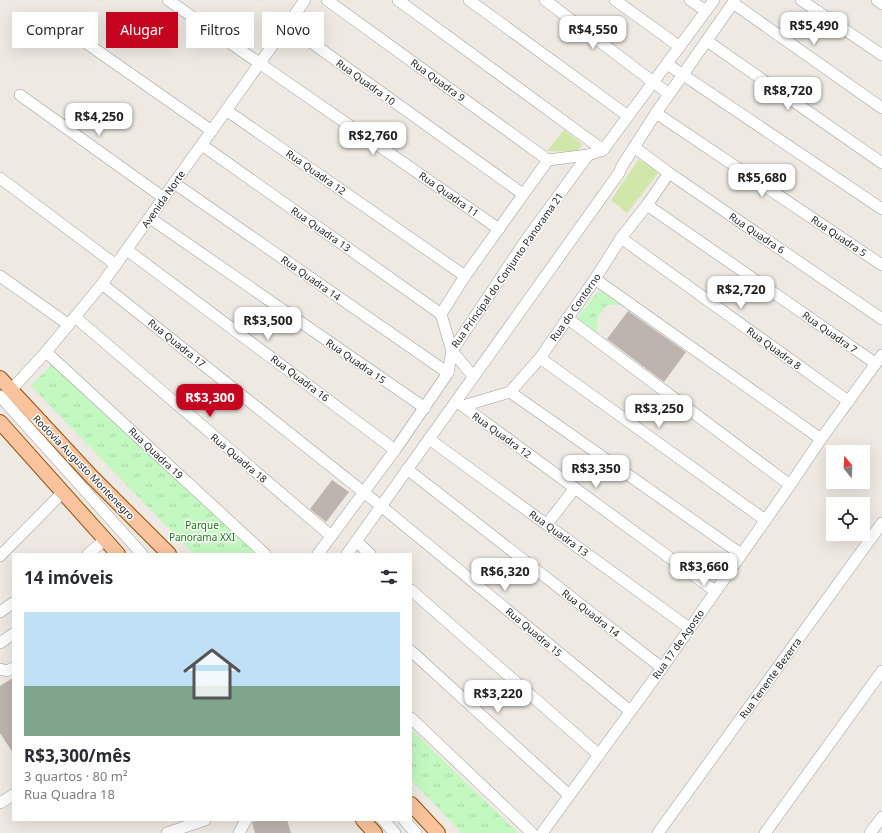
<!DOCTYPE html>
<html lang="pt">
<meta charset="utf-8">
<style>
body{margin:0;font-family:"Noto Sans",sans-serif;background:#f2f2f3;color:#2b2b33;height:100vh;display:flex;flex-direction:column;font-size:15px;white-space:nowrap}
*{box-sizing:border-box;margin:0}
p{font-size:13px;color:#7c7c81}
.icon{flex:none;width:22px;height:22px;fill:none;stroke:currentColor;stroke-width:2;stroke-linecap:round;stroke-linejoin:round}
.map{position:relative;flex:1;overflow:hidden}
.panel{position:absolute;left:12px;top:553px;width:400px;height:268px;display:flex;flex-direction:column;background:#fff;border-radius:0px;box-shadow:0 4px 16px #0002}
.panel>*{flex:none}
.hud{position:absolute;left:12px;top:12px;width:400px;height:36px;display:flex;gap:8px}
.needle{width:26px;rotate:342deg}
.fabs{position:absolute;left:826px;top:445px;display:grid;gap:8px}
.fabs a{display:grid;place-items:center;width:44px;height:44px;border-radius:0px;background:#fff;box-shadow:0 4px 16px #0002;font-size:20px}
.price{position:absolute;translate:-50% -34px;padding:0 9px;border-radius:8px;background:#fff;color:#222;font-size:13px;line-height:26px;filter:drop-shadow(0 1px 2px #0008)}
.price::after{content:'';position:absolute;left:50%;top:24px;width:12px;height:9px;margin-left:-6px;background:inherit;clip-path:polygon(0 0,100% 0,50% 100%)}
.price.on{background:#c50520;color:#fff}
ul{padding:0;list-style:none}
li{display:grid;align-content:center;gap:8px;height:212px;padding:0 12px}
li+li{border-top:1px solid #e1e1e2}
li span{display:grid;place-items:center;height:124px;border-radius:0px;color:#555}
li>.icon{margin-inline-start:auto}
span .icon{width:72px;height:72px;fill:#fffc;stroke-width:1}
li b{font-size:17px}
h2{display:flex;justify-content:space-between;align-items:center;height:48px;padding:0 12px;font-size:17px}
.chip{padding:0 14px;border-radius:0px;background:#fff;box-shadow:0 4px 16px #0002;font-size:14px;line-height:36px}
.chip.on{background:#c50520;color:#fff}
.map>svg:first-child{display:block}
.grass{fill:#d1e7aa}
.park{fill:url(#park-tufts)}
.building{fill:#beb4af}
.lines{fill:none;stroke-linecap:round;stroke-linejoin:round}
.minor-casing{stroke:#9e9e9e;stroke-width:12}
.major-casing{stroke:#924f04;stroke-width:16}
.minor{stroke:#fff;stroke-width:11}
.major{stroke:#f9c49d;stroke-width:14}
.labels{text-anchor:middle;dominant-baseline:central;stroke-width:3;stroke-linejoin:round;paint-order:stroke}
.street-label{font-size:10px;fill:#1d1d1d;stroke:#fff}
.park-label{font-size:10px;fill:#14780e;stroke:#fff}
</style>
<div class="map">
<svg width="882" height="833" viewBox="0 0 882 833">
<defs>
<pattern id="park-tufts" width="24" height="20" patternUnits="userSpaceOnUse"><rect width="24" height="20" fill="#c3f8c0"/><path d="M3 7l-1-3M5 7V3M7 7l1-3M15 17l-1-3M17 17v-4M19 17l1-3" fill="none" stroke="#a7d4a5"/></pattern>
</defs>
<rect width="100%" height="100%" fill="#eee9e3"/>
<g class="grass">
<polygon points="564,130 582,144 577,152 547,151"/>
<polygon points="639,159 659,172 627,213 611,200"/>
</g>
<g class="park">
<path d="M606 291 626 305H607C592 323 595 325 603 345L574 322 597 293Z"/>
<polygon points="53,363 260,554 194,554 147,506 31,386"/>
<polygon points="411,729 518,833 462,833 411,780"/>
</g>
<g class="building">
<polygon points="628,311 686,352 664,382 607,339"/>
<polygon points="332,480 349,492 326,522 310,509"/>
<polygon points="13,678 13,753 0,733 0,686"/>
<polygon points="260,820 287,820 291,833 255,833 252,822"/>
</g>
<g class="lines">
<g class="minor-casing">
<g id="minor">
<polyline points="168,0 499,229"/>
<polyline points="327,0 548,160"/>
<polyline points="398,0 603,150"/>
<polyline points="469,0 628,116"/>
<polyline points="545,0 669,94"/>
<polyline points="615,0 680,47"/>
<polyline points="690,0 706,11"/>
<polyline points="801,0 882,55"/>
<polyline points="877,0 882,4"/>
<polyline points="733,3 882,108"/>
<polyline points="287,25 523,194"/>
<polyline points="62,26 212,131"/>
<polyline points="707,41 882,163"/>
<polyline points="667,64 882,209"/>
<polyline points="20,95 164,198"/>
<polyline points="226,110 465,276"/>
<polyline points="656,113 882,265"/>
<polyline points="202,145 441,314"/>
<polyline points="634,147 669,173 882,319"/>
<polyline points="0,178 116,265"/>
<polyline points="174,183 448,373"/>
<polyline points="647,205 875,363"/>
<polyline points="150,218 425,408"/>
<polyline points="621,238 848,401"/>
<polyline points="127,250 395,450"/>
<polyline points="0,276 69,325"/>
<polyline points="595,279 821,439"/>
<polyline points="102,284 381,506 630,711"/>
<polyline points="75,317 331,536"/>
<polyline points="567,318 790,485"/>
<polyline points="46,352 265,554"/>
<polyline points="540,358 765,520"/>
<polyline points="473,376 452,351 441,314 465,276 548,160 588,155"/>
<polyline points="11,390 46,352 102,284 305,0"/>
<polyline points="510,392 741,554"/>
<polyline points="0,396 142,554"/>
<polyline points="456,401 463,406 510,392 540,358 595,279 621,238 647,205 669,173"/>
<polyline points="463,406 715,591"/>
<polyline points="429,439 689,628"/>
<polyline points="407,469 662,668"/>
<polyline points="547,524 575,488"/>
<polyline points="356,541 370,554"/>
<polyline points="88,554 106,539"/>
<polyline points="318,554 395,450 448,373 452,351 526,240 588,155 603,150 714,0"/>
<polyline points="347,554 619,173 622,166 656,113 735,0"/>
<polyline points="0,556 63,492"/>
<polyline points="411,590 599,755"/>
<polyline points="0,612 13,603"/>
<polyline points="0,643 13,634"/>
<polyline points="411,651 569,795"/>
<polyline points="0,669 7,671 13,668"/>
<polyline points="411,718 532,833"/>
<polyline points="0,803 13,795"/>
<polyline points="383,820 395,833"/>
<polyline points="404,820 416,833"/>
<polyline points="167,833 205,820"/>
<polyline points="239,833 246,820"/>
<polyline points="542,833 662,668 790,485 821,439 882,355"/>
<polyline points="658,833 882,523"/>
<polyline points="765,833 882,671"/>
<polyline points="870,833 882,817"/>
</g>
</g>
<g class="major-casing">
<g id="major">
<polyline points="0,378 91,476 169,554"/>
<polyline points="0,422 118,554"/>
<polyline points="411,804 438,833"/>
<polyline points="363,820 375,833"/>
</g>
</g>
<use href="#minor" class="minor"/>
<use href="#major" class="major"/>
</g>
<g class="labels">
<g class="street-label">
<text transform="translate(438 80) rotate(36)">Rua Quadra 9</text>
<text transform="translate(366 82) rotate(36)">Rua Quadra 10</text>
<text transform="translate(316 172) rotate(35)">Rua Quadra 12</text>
<text transform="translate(449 194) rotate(35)">Rua Quadra 11</text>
<text transform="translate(163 199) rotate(-55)">Avenida Norte</text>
<text transform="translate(321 229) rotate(35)">Rua Quadra 13</text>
<text transform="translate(757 233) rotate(34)">Rua Quadra 6</text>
<text transform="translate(839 236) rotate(34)">Rua Quadra 5</text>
<text transform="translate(507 270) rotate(-55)">Rua Principal do Conjunto Panorama 21</text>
<text transform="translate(311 278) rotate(35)">Rua Quadra 14</text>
<text transform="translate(575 307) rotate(-55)">Rua do Contorno</text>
<text transform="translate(830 332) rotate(35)">Rua Quadra 7</text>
<text transform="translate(177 343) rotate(39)">Rua Quadra 17</text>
<text transform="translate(774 348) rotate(36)">Rua Quadra 8</text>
<text transform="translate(356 361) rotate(35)">Rua Quadra 15</text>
<text transform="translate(300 378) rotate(37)">Rua Quadra 16</text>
<text transform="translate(502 435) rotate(36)">Rua Quadra 12</text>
<text transform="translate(156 453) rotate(43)">Rua Quadra 19</text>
<text transform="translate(239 458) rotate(40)">Rua Quadra 18</text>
<text transform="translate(84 467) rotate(46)">Rodovia Augusto Montenegro</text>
<text transform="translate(559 533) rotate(36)">Rua Quadra 13</text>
<text transform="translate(591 613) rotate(38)">Rua Quadra 14</text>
<text transform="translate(534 632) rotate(40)">Rua Quadra 15</text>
<text transform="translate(678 644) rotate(-55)">Rua 17 de Agosto</text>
<text transform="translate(770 678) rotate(-54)">Rua Tenente Bezerra</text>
</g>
<g class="park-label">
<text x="202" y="525">Parque<tspan x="202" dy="12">Panorama XXI</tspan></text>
</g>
</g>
</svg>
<div class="fabs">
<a><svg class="needle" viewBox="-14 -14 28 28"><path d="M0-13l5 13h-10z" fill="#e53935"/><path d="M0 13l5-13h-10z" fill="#7c7c81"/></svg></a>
<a><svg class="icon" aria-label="locate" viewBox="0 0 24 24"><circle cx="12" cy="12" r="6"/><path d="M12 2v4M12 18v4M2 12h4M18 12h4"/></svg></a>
</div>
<b class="price" style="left:814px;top:46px">R$5,490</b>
<b class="price" style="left:593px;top:50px">R$4,550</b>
<b class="price" style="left:788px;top:111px">R$8,720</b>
<b class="price" style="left:99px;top:137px">R$4,250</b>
<b class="price" style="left:373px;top:156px">R$2,760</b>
<b class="price" style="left:762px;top:198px">R$5,680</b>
<b class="price" style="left:741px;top:310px">R$2,720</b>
<b class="price" style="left:268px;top:341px">R$3,500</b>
<b class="price on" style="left:210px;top:418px">R$3,300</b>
<b class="price" style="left:659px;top:429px">R$3,250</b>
<b class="price" style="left:596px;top:489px">R$3,350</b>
<b class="price" style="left:704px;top:587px">R$3,660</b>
<b class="price" style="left:505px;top:592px">R$6,320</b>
<b class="price" style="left:498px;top:714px">R$3,220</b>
<div class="hud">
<a class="chip">Comprar</a>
<a class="chip on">Alugar</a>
<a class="chip">Filtros</a>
<a class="chip">Novo</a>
</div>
<section class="panel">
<h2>14 imóveis<svg class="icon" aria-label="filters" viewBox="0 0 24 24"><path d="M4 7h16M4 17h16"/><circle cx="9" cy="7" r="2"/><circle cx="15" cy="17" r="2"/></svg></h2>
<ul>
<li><span style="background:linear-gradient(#bfe0f5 60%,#7fa58c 0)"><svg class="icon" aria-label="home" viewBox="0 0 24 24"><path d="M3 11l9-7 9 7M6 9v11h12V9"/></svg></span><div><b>R$3,300/mês</b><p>3 quartos · 80 m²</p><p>Rua Quadra 18</p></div></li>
</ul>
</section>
</div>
